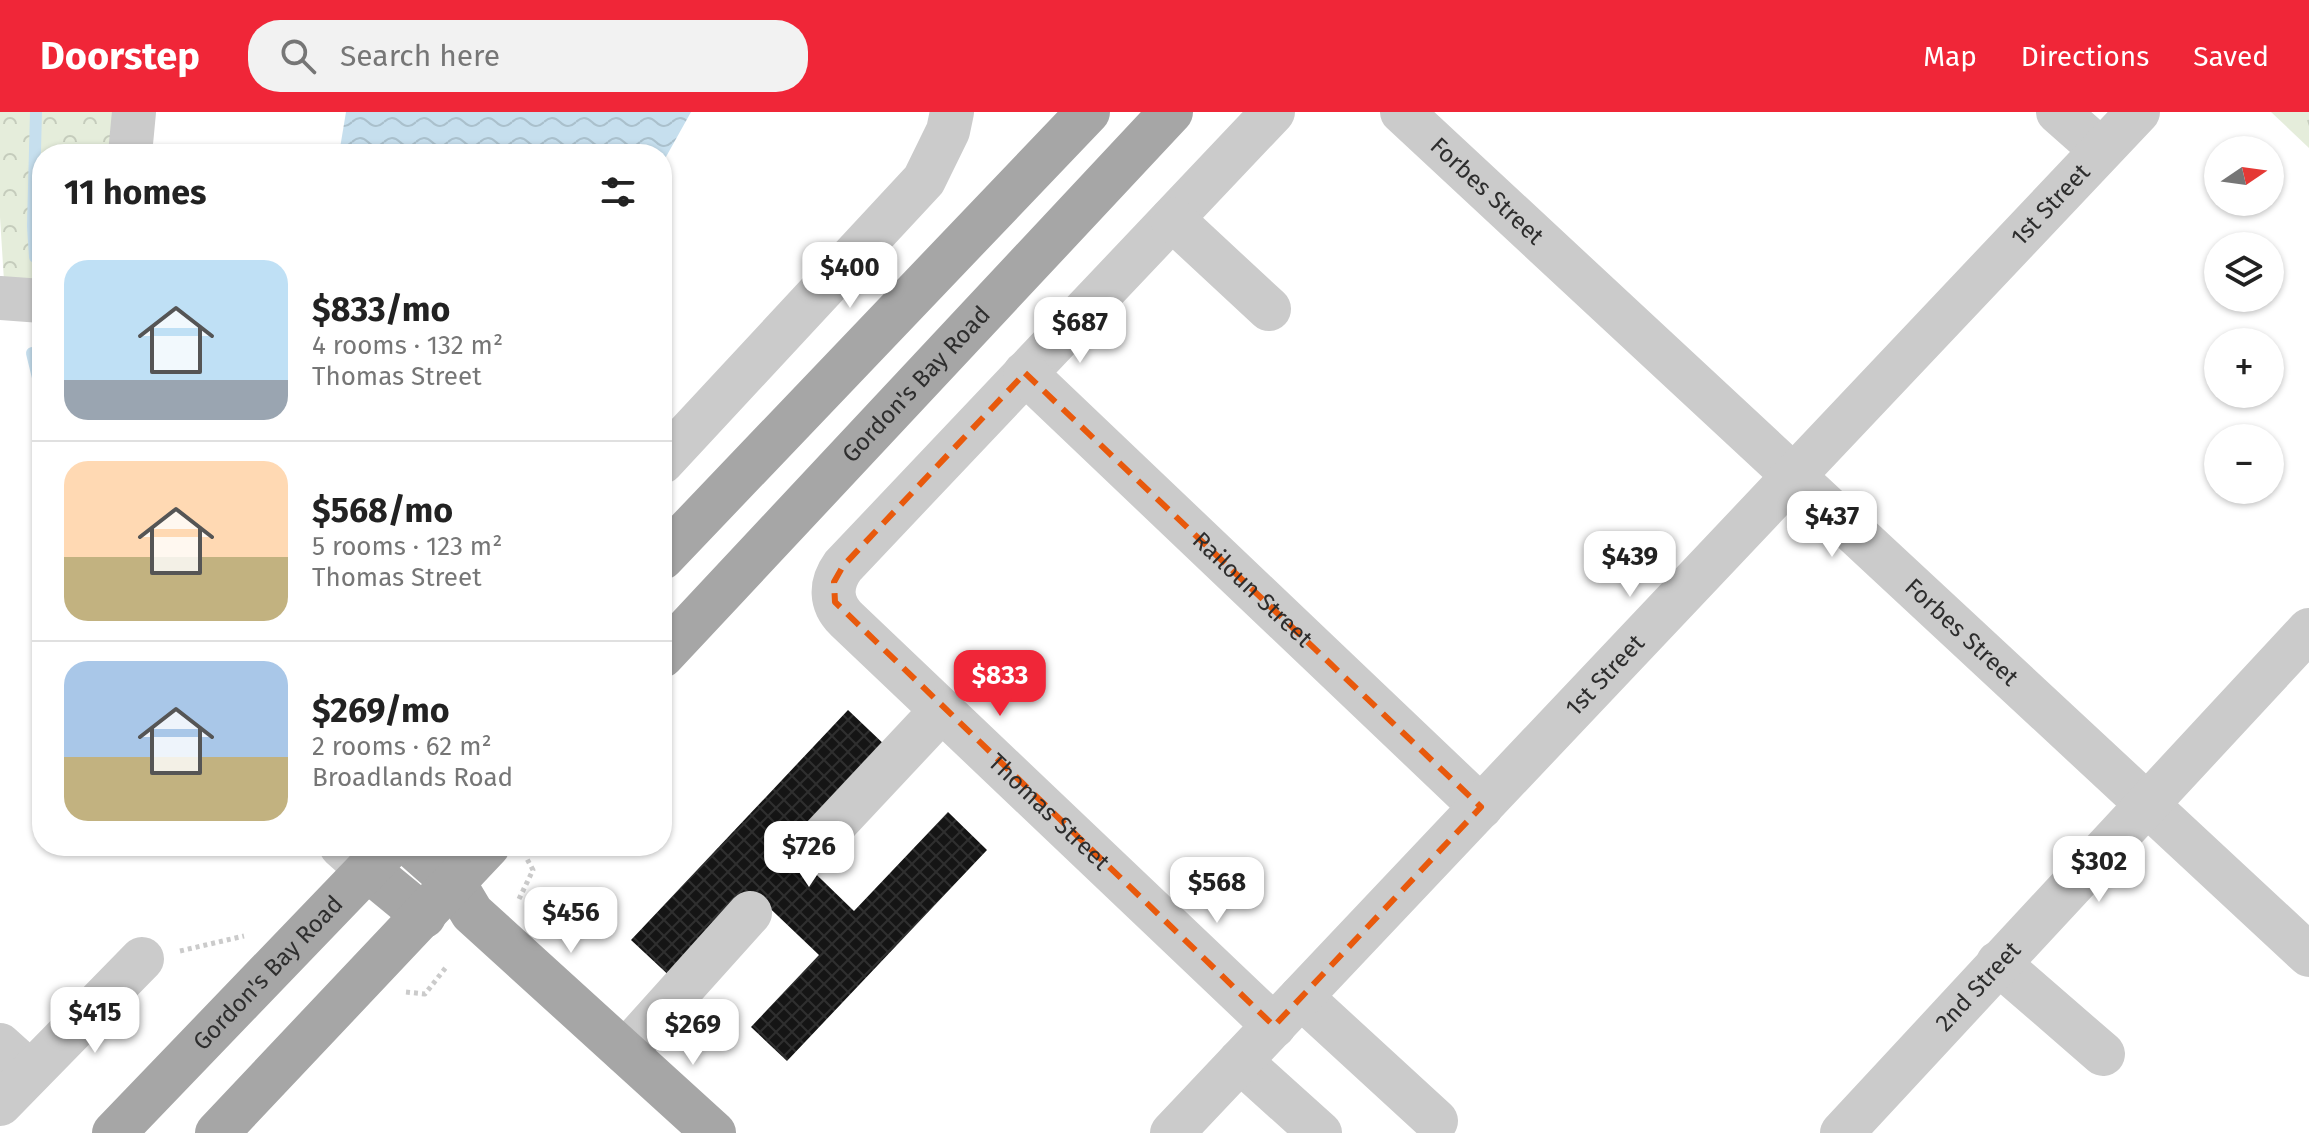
<!DOCTYPE html>
<meta charset="utf-8">
<style>
body{margin:0;font-family:"Fira Sans",sans-serif;background:#f2f2f2;color:#222;height:100vh;display:flex;flex-direction:column;font-size:30px;white-space:nowrap}
*{box-sizing:border-box;margin:0}
p{font-size:26px;color:#767676}
.icon{flex:none;width:44px;height:44px;fill:none;stroke:currentColor;stroke-width:2;stroke-linecap:round;stroke-linejoin:round}
.map{position:relative;flex:1;overflow:hidden}
.side{position:absolute;left:32px;top:32px;width:640px;height:712px;display:flex;flex-direction:column;background:#fff;border-radius:32px;box-shadow:0 2px 6px #0004}
.side>*{flex:none}
.needle{width:52px;rotate:77deg}
.buttons{position:absolute;left:2204px;top:24px;display:grid;gap:16px}
.buttons a{display:grid;place-items:center;width:80px;height:80px;border-radius:50%;background:#fff;box-shadow:0 2px 6px #0004;font-size:40px}
.price{position:absolute;translate:-50% -68px;padding:0 18px;border-radius:16px;background:#fff;color:#222;font-size:26px;line-height:52px;filter:drop-shadow(0 2px 4px #0008)}
.price::after{content:'';position:absolute;left:50%;top:48px;width:24px;height:18px;margin-left:-12px;background:inherit;clip-path:polygon(0 0,100% 0,50% 100%)}
.price.on{background:#f02638;color:#fff}
ul{padding:0;list-style:none}
li{display:flex;align-items:center;gap:24px;height:200px;padding:0 32px}
li+li{border-top:2px solid #e0e0e0}
li span{display:grid;place-items:center;flex:none;width:224px;height:160px;border-radius:24px;color:#555}
li>.icon{margin-inline-start:auto}
span .icon{width:96px;height:96px;fill:#fffc;stroke-width:1}
li b{font-size:34px}
h2{display:flex;justify-content:space-between;align-items:center;height:96px;padding:0 32px;font-size:34px}
header{display:flex;align-items:center;gap:48px;box-sizing:border-box;height:112px;padding:0 40px;background:#f02638;color:#fff}
header strong{font-size:38px}
nav{display:flex;gap:44px;margin-inline-start:auto;font-size:28px}
.search{width:560px;height:72px;background:#f2f2f2;display:flex;align-items:center;gap:20px;box-sizing:border-box;padding:0 28px;border-radius:32px;color:#767676;font-size:30px}
.map>svg:first-child{display:block}
.grass{fill:url(#grass-tufts)}
.forest{fill:url(#forest-crowns)}
.water{fill:url(#water-waves)}
.lines{fill:none;stroke-linecap:round;stroke-linejoin:round}
.stream{stroke:#c6dfee;stroke-width:12}
.building{fill:url(#building-cross-hatch)}
.path{stroke:#cbcbcb;stroke-width:5;stroke-dasharray:4 4;stroke-linecap:butt}
.minor{stroke:#cbcbcb;stroke-width:44}
.major{stroke:#a6a6a6;stroke-width:44}
.marked{fill:none;stroke:#e8590c;stroke-width:6;stroke-dasharray:16 10;stroke-linejoin:round}
.labels{text-anchor:middle;dominant-baseline:central;stroke-width:8;stroke-linejoin:round;paint-order:stroke}
.street-label{font-size:24px;fill:#2e2e2e;stroke:#fff}
</style>
<header>
<strong>Doorstep</strong>
<div class="search"><svg class="icon" aria-label="search" viewBox="0 0 24 24"><circle cx="10" cy="10" r="6"/><path d="M15 15l6 6"/></svg>Search here</div>
<nav><a>Map</a><a>Directions</a><a>Saved</a></nav>
</header>
<div class="map">
<svg width="2309" height="1021" viewBox="0 0 2309 1021">
<defs>
<pattern id="grass-tufts" width="24" height="20" patternUnits="userSpaceOnUse" patternTransform="scale(2)"><rect width="24" height="20" fill="#e5eddb"/><path d="M3 7l-1-3M5 7V3M7 7l1-3M15 17l-1-3M17 17v-4M19 17l1-3" fill="none" stroke="#c5ccbc"/></pattern>
<pattern id="forest-crowns" width="20" height="18" patternUnits="userSpaceOnUse" patternTransform="scale(2)"><rect width="20" height="18" fill="#e5eddb"/><path d="M2 6a3 3 0 1 1 6 0M12 15a3 3 0 1 1 6 0" fill="none" stroke="#c5ccbc"/></pattern>
<pattern id="water-waves" width="16" height="10" patternUnits="userSpaceOnUse" patternTransform="scale(2)"><rect width="16" height="10" fill="#c6dfee"/><path d="M0 5q4-4 8 0t8 0" fill="none" stroke="#aac0cc"/></pattern>
<pattern id="building-cross-hatch" width="8" height="8" patternUnits="userSpaceOnUse" patternTransform="scale(2)"><rect width="8" height="8" fill="#151515"/><path d="M0 0l8 8M0 8l8-8" fill="none" stroke="#2f2f2f"/></pattern>
</defs>
<rect width="100%" height="100%" fill="#fff"/>
<polygon class="grass" points="2271,0 2309,0 2309,36"/>
<polygon class="forest" points="0,0 118,0 114,42 42,42 42,172 4,169 0,105"/>
<polygon class="water" points="346,0 691,0 662,52 662,42 339,42"/>
<g class="lines">
<g class="stream">
<polyline points="35,145 33,114 36,0"/>
<polyline points="32,241 42,282"/>
</g>
</g>
<polygon class="building" points="848,598 888,636 791,738 854,799 948,700 987,738 787,949 751,915 819,843 756,783 675,869 631,828"/>
<g class="lines">
<g class="path">
<polyline points="519,787 533,758 527,747"/>
<polyline points="180,839 244,824"/>
<polyline points="406,880 425,882 447,854"/>
</g>
<g class="minor">
<path id="s1" d="M1273 0 843 454C830 472 830 491 846 507L1274 914"/>
<path id="s2" d="M1402 0 2309 843"/>
<polyline points="2058,0 2101,38"/>
<polyline points="130,42 134,0"/>
<polyline points="1172,107 1269,197"/>
<polyline points="0,186 42,189"/>
<path id="s3" d="M1025 261 1481 695"/>
<polyline points="662,350 924,68 948,19 952,0"/>
<polyline points="822,726 942,598"/>
<polyline points="341,734 368,758"/>
<polyline points="1998,851 2103,942"/>
<polyline points="1301,885 1436,1009"/>
<polyline points="0,933 30,960"/>
<polyline points="625,940 750,801"/>
<polyline points="1240,949 1320,1021"/>
<polyline points="0,992 142,847"/>
<path id="s4" d="M1172 1021 2138 0"/>
<path id="s5" d="M1842 1021 2309 518"/>
</g>
<g class="major">
<polyline points="662,446 1088,0"/>
<path id="s6" d="M662 544 1171 0"/>
<polyline points="412,734 454,771 472,801 714,1021"/>
<polyline points="368,758 424,804"/>
<path id="s7" d="M114 1021 390 734"/>
<polyline points="217,1021 488,734"/>
</g>
</g>
<path class="marked" d="M1025 261 1481 695 1274 914 835 490 834 470 843 454Z"/>
<g class="labels">
<g class="street-label">
<text stroke="none"><textPath href="#s2" startOffset="116">Forbes Street</textPath></text>
<text stroke="none"><textPath href="#s4" startOffset="1278">1st Street</textPath></text>
<text stroke="none"><textPath href="#s6" startOffset="372">Gordon's Bay Road</textPath></text>
<text stroke="none"><textPath href="#s3" startOffset="314">Railoun Street</textPath></text>
<text stroke="none"><textPath href="#s2" startOffset="764">Forbes Street</textPath></text>
<text stroke="none"><textPath href="#s4" startOffset="630">1st Street</textPath></text>
<text stroke="none"><textPath href="#s1" startOffset="964">Thomas Street</textPath></text>
<text stroke="none"><textPath href="#s7" startOffset="222">Gordon's Bay Road</textPath></text>
<text stroke="none"><textPath href="#s5" startOffset="200">2nd Street</textPath></text>
</g>
</g>
</svg>
<div class="buttons">
<a><svg class="needle" viewBox="-14 -14 28 28"><path d="M0-13l5 13h-10z" fill="#e53935"/><path d="M0 13l5-13h-10z" fill="#767676"/></svg></a>
<a><svg class="icon" aria-label="layers" viewBox="0 0 24 24"><path d="M12 4l9 5-9 5-9-5zM3 14l9 5 9-5"/></svg></a>
<a>+</a>
<a>−</a>
</div>
<b class="price" style="left:850px;top:198px">$400</b>
<b class="price" style="left:1080px;top:253px">$687</b>
<b class="price" style="left:1832px;top:447px">$437</b>
<b class="price" style="left:1630px;top:487px">$439</b>
<b class="price on" style="left:1000px;top:606px">$833</b>
<b class="price" style="left:809px;top:777px">$726</b>
<b class="price" style="left:2099px;top:792px">$302</b>
<b class="price" style="left:1217px;top:813px">$568</b>
<b class="price" style="left:571px;top:843px">$456</b>
<b class="price" style="left:95px;top:943px">$415</b>
<b class="price" style="left:693px;top:955px">$269</b>
<section class="side">
<h2>11 homes<svg class="icon" aria-label="filters" viewBox="0 0 24 24"><path d="M4 7h16M4 17h16"/><circle cx="9" cy="7" r="2"/><circle cx="15" cy="17" r="2"/></svg></h2>
<ul>
<li><span style="background:linear-gradient(#bfe0f5 75%,#9aa5b1 0)"><svg class="icon" aria-label="home" viewBox="0 0 24 24"><path d="M3 11l9-7 9 7M6 9v11h12V9"/></svg></span><div><b>$833/mo</b><p>4 rooms · 132 m²</p><p>Thomas Street</p></div></li>
<li><span style="background:linear-gradient(#ffd9b3 60%,#c2b280 0)"><svg class="icon" aria-label="home" viewBox="0 0 24 24"><path d="M3 11l9-7 9 7M6 9v11h12V9"/></svg></span><div><b>$568/mo</b><p>5 rooms · 123 m²</p><p>Thomas Street</p></div></li>
<li><span style="background:linear-gradient(#a9c7e8 60%,#c2b280 0)"><svg class="icon" aria-label="home" viewBox="0 0 24 24"><path d="M3 11l9-7 9 7M6 9v11h12V9"/></svg></span><div><b>$269/mo</b><p>2 rooms · 62 m²</p><p>Broadlands Road</p></div></li>
</ul>
</section>
</div>
